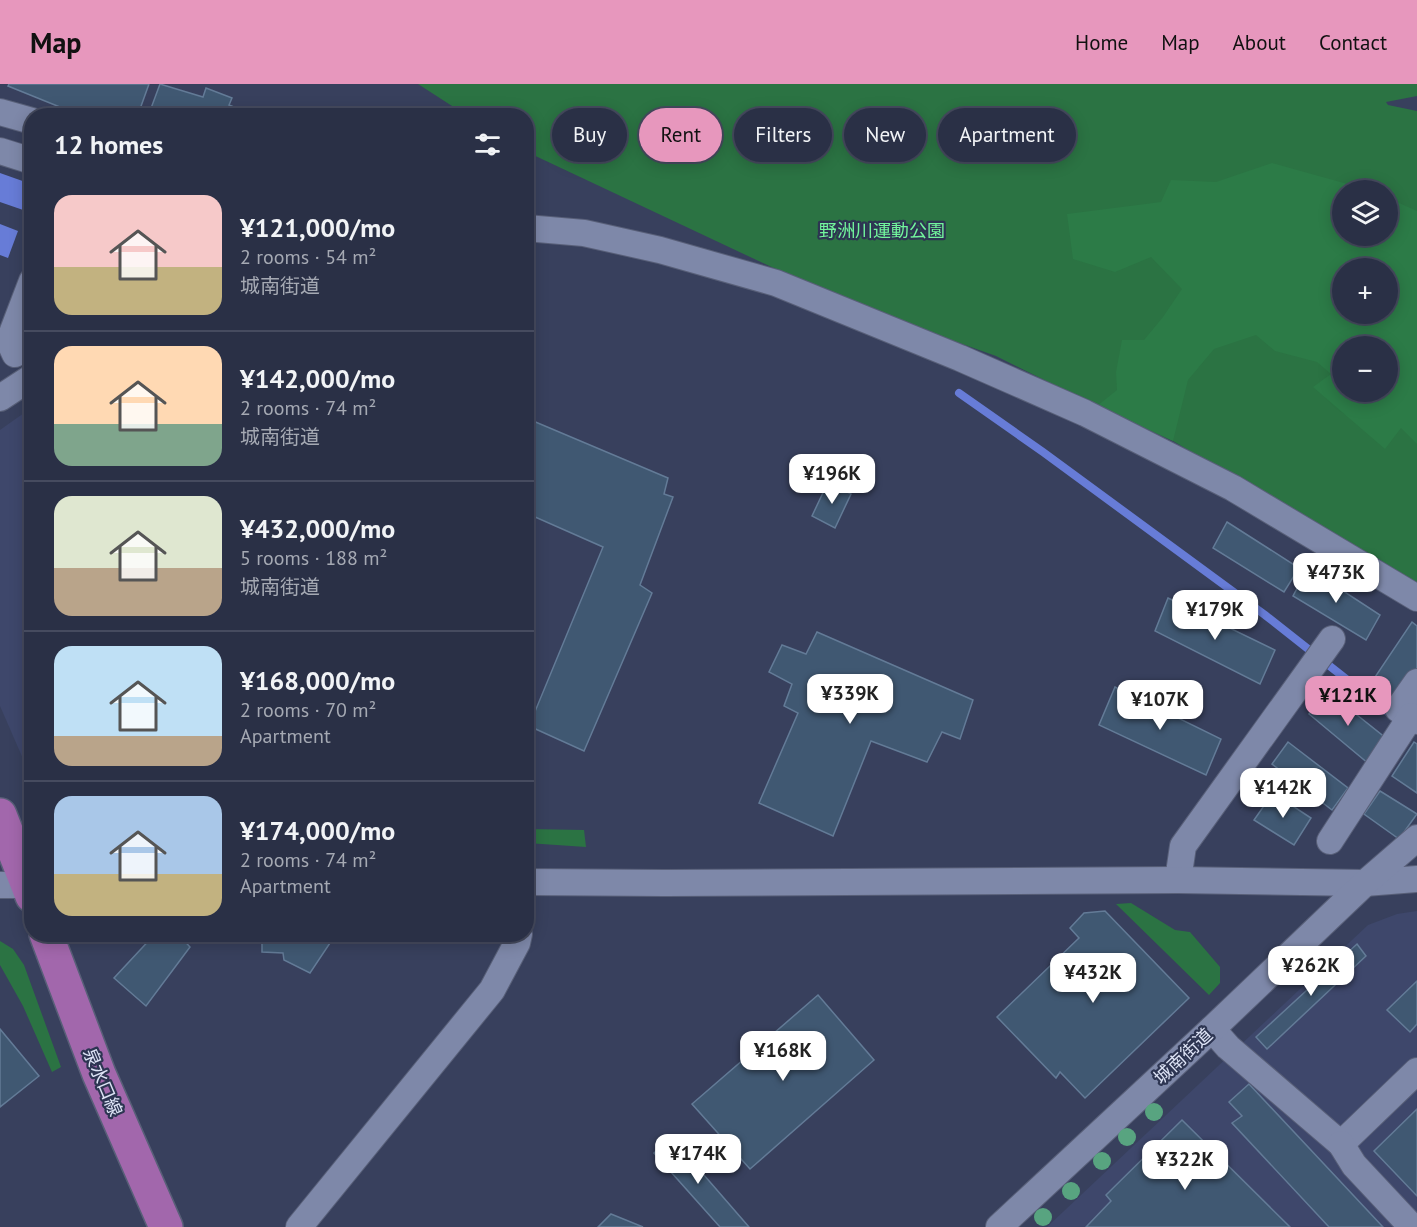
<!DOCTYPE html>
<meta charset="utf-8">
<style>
body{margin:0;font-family:"PT Sans","Noto Sans JP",sans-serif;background:#32384d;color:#f1f3f6;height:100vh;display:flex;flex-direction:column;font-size:22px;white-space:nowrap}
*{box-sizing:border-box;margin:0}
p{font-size:20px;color:#a5a9b3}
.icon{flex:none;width:33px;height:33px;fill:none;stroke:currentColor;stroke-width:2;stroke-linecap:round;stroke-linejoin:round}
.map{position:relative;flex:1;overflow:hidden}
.panel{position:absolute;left:24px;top:24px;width:510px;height:834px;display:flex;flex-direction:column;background:#2a3046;border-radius:24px;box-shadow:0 3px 15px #0003,0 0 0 2px #464b5f}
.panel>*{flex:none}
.banner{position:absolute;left:552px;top:24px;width:570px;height:54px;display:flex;gap:12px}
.tools{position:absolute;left:1332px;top:96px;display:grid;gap:12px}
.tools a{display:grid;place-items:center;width:66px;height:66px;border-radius:50%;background:#2a3046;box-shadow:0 3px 15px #0003,0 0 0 2px #464b5f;font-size:30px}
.price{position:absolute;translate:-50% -51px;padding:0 14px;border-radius:12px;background:#fff;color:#222;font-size:20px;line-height:39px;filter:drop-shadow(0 2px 3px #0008)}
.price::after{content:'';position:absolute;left:50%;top:36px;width:18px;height:14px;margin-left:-9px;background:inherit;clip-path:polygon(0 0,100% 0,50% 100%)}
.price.active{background:#e797bd;color:#111}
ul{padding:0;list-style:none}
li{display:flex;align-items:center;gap:18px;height:150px;padding:0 30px}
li+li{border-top:2px solid #464b5f}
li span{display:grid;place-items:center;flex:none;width:168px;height:120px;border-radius:18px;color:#555}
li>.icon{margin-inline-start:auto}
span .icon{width:72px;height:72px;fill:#fffc;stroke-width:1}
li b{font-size:26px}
h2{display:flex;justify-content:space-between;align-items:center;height:72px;padding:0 30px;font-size:26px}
.chip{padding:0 21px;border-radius:27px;background:#2a3046;box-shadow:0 3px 15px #0003,0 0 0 2px #464b5f;font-size:21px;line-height:54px}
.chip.active{background:#e797bd;color:#111}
header{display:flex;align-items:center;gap:36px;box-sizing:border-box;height:84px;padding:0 30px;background:#e797bd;color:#111}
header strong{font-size:28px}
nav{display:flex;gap:33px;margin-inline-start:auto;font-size:21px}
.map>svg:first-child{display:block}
.built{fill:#3e476b}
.green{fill:#2b7343;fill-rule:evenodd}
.forest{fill:#2c7b47;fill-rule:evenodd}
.water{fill:#677cd7}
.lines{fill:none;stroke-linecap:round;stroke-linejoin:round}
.stream{stroke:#677cd7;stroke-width:8}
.building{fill:#405872;stroke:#637b97;stroke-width:1.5}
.minor-casing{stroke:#585f78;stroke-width:28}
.major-casing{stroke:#585f78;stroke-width:36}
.minor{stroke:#7e88a9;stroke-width:26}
.major{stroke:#a267ac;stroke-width:33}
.tree{fill:#58a480}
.labels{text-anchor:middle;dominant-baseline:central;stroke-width:4.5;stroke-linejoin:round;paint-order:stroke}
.park-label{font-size:18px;fill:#72f59c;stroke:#2d3552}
.street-label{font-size:18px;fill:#dee4f6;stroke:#2d3552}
</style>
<header>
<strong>Map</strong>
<nav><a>Home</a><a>Map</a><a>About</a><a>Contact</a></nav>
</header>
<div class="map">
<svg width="1417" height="1143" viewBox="0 0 1417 1143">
<rect width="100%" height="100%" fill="#38405d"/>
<g class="built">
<polygon points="31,324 31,693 0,622 0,346"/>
<polygon points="1417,827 1417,1143 1047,1143 1368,841 1397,830"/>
</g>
<g class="green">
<path d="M418 0H1417V12L1386 18 1388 21 1417 27V502L1173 357 1097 322 996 272 850 220 527 68 526 32 466 31ZM1342 106H1388V152H1342ZM1342 184H1388V230H1342ZM1342 262H1388V308H1342Z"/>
<polygon points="527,745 584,746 586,763 527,759"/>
<polygon points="1131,819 1175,846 1190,848 1220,883 1220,899 1209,911 1116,820"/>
<polygon points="0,857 13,865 24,881 61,983 52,988 23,922 0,881"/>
</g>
<path class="forest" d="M1272 79 1369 106H1342V152H1388V114L1417 127V360L1401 344 1385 365 1313 303 1331 290 1317 278 1275 267 1256 251 1214 265 1188 296 1173 357 1097 322 1117 306 1116 288 1122 256H1144L1163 233 1182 205 1151 173 1115 188 1073 175 1067 130 1161 118 1171 96 1216 98ZM1342 184H1388V230H1342ZM1342 262H1388V308H1342Z"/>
<g class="water">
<polygon points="0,89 31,100 31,111 26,127 0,118"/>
<polygon points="0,140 18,147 8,174 0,171"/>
</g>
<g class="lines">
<polyline class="stream" points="959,309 1043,368 1265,531 1393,632"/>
</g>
<g class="building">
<polygon points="9,0 149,0 140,25 150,27 160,0 203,13 206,4 232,14 229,21 256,32 82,32 8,2"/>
<polygon points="526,334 668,394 664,410 673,413 640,501 652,509 584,667 529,642 603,463 526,429"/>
<polygon points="828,398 851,410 835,444 812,432"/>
<polygon points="1227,438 1299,484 1284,508 1213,464"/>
<polygon points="1308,484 1380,531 1366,556 1293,512"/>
<polygon points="1168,514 1275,566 1260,600 1155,547"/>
<polygon points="1412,538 1417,542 1417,584 1395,618 1371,599"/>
<polygon points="817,548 973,616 960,655 942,648 927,678 871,657 833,752 759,719 798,629 784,622 792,600 769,588 782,561 806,570"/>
<polygon points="1115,603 1221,655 1206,691 1099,641"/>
<polygon points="1327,607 1387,655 1369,680 1309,630"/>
<polygon points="1288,658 1348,704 1332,726 1272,680"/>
<polygon points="1414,658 1417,660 1417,709 1392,692"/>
<polygon points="1380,707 1417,730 1399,755 1364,730"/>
<polygon points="1273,709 1311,734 1294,761 1254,736"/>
<polygon points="1105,827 1189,914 1085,1014 1060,988 1056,994 997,933 1079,854 1070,844 1084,829"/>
<polygon points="155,850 178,850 190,863 146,922 114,894"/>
<polygon points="233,850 336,850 310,889 284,876 283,869 262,868 262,859 248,858 248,852 233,854"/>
<polygon points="1357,860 1366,872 1267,965 1256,953"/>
<polygon points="1417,897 1417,940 1410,948 1387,926"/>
<polygon points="818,911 874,976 750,1085 692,1020"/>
<polygon points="0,945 39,992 0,1023"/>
<polygon points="1249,1000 1383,1143 1329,1143 1232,1039 1242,1032 1229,1018"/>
<polygon points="1417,1025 1417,1112 1374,1067"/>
<polygon points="1182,1036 1290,1143 1086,1143 1111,1117 1106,1111"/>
<polygon points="671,1053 749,1143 720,1143 654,1069"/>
<polygon points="611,1130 643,1143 598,1143"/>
</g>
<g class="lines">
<g class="minor-casing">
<g id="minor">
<polyline points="0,28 32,37"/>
<polyline points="0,67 32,77"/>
<polyline points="526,144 584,149 660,166 776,199 960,274 1085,329 1233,404 1417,514"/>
<polyline points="15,270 9,257 32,197"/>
<polyline points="0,314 32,293"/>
<polyline points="1417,637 1398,625 1417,598"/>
<polyline points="1330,757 1411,632"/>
<polyline points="1178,796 1183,762 1332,555"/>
<polyline points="526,798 665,799 1178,796 1365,799 1417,795"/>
<polyline points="0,801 32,801"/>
<polyline points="1212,945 1228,963 1341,1060 1417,987"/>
<polyline points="1341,1060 1354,1081 1412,1143"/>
<polyline points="299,1143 492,906 517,859 519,850"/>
<polyline points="999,1143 1212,945 1365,799 1417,754"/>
</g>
</g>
<g class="major-casing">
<g id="major">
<polyline points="0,731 32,812"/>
<polyline points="46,850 99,990 166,1143"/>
</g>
</g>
<use href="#minor" class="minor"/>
<use href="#major" class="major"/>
</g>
<g class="tree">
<circle cx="1154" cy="1028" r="9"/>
<circle cx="1127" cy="1053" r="9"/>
<circle cx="1102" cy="1077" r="9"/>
<circle cx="1071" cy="1107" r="9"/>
<circle cx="1043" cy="1133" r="9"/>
</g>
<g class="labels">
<g class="park-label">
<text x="882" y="146">野洲川運動公園</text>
</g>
<g class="street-label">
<text transform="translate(1183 972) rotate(-43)">城南街道</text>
<text transform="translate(103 998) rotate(67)">泉水口線</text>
</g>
</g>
</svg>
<div class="tools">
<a><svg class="icon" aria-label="layers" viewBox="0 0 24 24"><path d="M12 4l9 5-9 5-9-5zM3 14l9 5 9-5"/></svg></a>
<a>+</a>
<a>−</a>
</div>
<b class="price" style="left:832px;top:421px">¥196K</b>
<b class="price" style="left:1336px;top:520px">¥473K</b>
<b class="price" style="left:1215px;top:557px">¥179K</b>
<b class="price" style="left:850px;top:641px">¥339K</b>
<b class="price active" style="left:1348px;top:643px">¥121K</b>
<b class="price" style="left:1160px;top:647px">¥107K</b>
<b class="price" style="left:1283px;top:735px">¥142K</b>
<b class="price" style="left:1311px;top:913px">¥262K</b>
<b class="price" style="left:1093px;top:920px">¥432K</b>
<b class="price" style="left:783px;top:998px">¥168K</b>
<b class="price" style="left:698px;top:1101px">¥174K</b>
<b class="price" style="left:1185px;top:1107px">¥322K</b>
<div class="banner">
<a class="chip">Buy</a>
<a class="chip active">Rent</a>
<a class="chip">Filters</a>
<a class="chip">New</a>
<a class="chip">Apartment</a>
</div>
<section class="panel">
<h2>12 homes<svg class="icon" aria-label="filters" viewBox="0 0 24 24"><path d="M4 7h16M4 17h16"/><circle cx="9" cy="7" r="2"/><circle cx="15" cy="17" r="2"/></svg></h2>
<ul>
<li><span style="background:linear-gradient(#f6c9c9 60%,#c2b280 0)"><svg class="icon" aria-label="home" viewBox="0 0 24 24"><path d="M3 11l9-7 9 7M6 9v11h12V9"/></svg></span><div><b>¥121,000/mo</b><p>2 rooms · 54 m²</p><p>城南街道</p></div></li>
<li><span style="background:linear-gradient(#ffd9b3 65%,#7fa58c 0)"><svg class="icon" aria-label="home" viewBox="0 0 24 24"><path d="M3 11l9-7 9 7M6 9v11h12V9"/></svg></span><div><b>¥142,000/mo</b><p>2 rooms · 74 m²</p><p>城南街道</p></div></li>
<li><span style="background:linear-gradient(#dfe7d0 60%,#b9a48a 0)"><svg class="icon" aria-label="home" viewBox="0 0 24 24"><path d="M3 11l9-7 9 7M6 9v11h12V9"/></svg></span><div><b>¥432,000/mo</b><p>5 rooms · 188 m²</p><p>城南街道</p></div></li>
<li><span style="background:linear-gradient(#bfe0f5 75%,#b9a48a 0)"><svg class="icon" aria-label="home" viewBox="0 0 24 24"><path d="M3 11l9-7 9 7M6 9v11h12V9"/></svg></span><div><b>¥168,000/mo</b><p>2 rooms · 70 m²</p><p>Apartment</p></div></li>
<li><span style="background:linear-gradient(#a9c7e8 65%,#c2b280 0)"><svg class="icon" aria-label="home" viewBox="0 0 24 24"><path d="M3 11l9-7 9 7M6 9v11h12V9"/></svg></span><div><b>¥174,000/mo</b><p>2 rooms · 74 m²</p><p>Apartment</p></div></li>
</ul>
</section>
</div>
